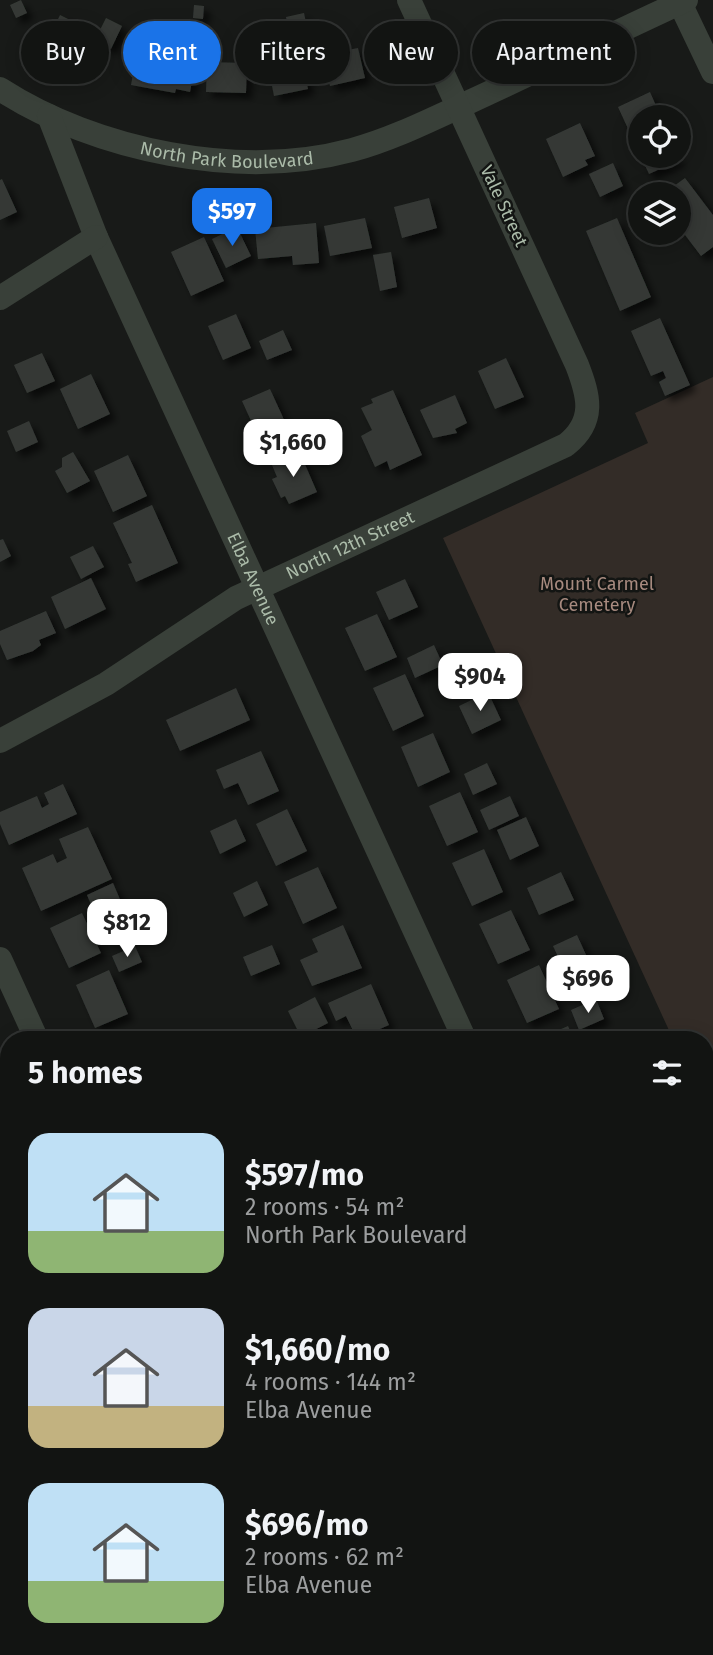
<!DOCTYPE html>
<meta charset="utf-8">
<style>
body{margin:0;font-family:"Fira Sans",sans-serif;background:#1b1d1b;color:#f1f3f6;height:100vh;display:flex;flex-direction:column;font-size:26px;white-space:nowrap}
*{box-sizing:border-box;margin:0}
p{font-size:23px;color:#9c9e9f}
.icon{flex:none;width:38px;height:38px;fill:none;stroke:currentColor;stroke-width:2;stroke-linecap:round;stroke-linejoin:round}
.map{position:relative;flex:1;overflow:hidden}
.side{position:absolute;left:0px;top:1031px;width:714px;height:625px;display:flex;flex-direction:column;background:#121412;border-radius:28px 28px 0 0;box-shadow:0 4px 18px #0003,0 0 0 2px #313332}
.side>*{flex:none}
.top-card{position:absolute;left:21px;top:21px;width:672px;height:63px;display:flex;gap:14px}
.buttons{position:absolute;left:628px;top:105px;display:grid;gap:14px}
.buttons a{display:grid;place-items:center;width:63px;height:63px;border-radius:50%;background:#121412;box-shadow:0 4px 18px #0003,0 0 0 2px #313332;font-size:35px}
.price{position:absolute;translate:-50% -60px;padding:0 16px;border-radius:14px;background:#fff;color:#222;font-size:23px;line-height:46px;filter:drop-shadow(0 2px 4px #0008)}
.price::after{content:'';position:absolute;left:50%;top:42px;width:21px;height:16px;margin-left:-10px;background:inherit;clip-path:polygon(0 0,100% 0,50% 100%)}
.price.current{background:#1a73e8;color:#fff}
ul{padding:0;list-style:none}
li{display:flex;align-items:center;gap:21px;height:175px;padding:0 28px}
li span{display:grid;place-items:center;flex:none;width:196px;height:140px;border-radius:21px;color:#555}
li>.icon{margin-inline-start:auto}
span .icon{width:84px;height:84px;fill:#fffc;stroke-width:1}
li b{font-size:30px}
h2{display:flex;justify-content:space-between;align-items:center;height:84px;padding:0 28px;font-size:30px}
.tag{padding:0 24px;border-radius:32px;background:#121412;box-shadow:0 4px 18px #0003,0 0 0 2px #313332;font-size:24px;line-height:63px}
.tag.current{background:#1a73e8;color:#fff}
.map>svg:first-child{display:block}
.green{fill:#332c27}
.building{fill:#353936;filter:url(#shadow)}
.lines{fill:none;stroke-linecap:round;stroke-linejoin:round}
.minor{stroke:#394039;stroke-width:24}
.major{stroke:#545f54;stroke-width:32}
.labels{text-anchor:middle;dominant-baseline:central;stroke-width:5;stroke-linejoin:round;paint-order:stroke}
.street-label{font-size:18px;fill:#abbba9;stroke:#131513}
.park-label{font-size:18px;fill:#a78a7f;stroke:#131513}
</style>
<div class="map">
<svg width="713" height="1655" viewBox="0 0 713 1655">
<defs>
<filter id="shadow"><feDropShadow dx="6" dy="6" stdDeviation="3.5" flood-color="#0009"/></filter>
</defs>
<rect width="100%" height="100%" fill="#181a18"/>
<polygon class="green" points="713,377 713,1126 705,1109 705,1040 673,1039 443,538 648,443 635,413"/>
<g class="building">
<polygon points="21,0 27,13 16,18 10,5"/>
<polygon points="194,5 204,6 203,19 193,18"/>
<polygon points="304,13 310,43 292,47 286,17"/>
<polygon points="60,15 98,34 106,18 122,26 111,49 94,41 83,63 46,44"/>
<polygon points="184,25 201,29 197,52 179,49"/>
<polygon points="161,41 179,44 177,58 196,61 190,92 176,89 175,93 131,85 137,52 157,55"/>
<polygon points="358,48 365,78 330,86 322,55"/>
<polygon points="301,58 308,89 274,96 268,65"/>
<polygon points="207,62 247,63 246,93 206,92"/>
<polygon points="650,92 661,117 640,117 640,156 678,156 680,160 649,174 618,107"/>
<polygon points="580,123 595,156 585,160 588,165 563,177 546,139"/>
<polygon points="613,163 623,186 600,197 589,174"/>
<polygon points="685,178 713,215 713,247 701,256 679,227 679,194 663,194"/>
<polygon points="2,179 17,212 0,220 0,180"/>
<polygon points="429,198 437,228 402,238 394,207"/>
<polygon points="365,218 372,248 330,256 324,226"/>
<polygon points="617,218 651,297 620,311 586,231"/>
<polygon points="316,223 319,263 293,265 292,256 258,259 255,229"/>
<polygon points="237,227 251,256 226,268 212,239"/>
<polygon points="204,237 224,281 191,296 171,252"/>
<polygon points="391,252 397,287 380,291 373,255"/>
<polygon points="236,314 251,348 223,360 208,326"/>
<polygon points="660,318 690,385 665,396 659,382 666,378 663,371 651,376 631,331"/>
<polygon points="283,330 292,350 267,360 259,341"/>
<polygon points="42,353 55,381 27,393 14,365"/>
<polygon points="506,358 524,397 495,409 478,371"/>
<polygon points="91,374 110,414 78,429 60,389"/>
<polygon points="270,389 286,424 258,436 242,401"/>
<polygon points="393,390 422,455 390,470 387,461 375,467 361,436 372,430 361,408 373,403 371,399"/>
<polygon points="455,395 467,423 455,429 457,433 433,438 420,410"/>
<polygon points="29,421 38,442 16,452 7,431"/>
<polygon points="320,423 332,451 313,459 301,432"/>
<polygon points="73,452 90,481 67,493 55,471 62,467 62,458"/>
<polygon points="300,453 317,492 289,504 285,496 281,498 272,479 277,477 272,465"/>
<polygon points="128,455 147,496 113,512 94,471"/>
<polygon points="152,505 178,563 136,582 128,564 132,563 113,523"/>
<polygon points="3,539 11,556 0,562 0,540"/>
<polygon points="93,546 104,567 81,579 70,557"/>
<polygon points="91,578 106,609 65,629 51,597"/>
<polygon points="405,579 418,607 389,620 376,592"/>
<polygon points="46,611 56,633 39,640 41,645 33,651 7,660 0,644 0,631"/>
<polygon points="377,614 397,657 365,671 345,628"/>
<polygon points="434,645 443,665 415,678 407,658"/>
<polygon points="405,674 424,716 393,731 373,688"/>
<polygon points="236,688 250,720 180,751 166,720"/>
<polygon points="488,692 501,720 472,734 459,706"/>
<polygon points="433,733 450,772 418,787 401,747"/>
<polygon points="261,751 279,791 248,805 238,783 224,789 216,770"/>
<polygon points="487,763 497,784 473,795 464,774"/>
<polygon points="63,784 77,814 9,845 0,824 0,812 37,796 42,808 49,804 44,793"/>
<polygon points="460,792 478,832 447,846 429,806"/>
<polygon points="510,796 519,816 489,830 480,810"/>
<polygon points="287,809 307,851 276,866 256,824"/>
<polygon points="526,817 539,846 510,860 497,830"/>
<polygon points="236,819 246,841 220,854 210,831"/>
<polygon points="88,827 112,879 41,911 22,868 53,854 57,863 67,858 59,839"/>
<polygon points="484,849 503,892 472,906 452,863"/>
<polygon points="318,867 337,908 303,924 284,882"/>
<polygon points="561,872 574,900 539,915 527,888"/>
<polygon points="257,881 268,905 244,917 233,893"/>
<polygon points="113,883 122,904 110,909 113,915 98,921 87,895"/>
<polygon points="511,910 530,950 498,964 479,924"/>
<polygon points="82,913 101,953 69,968 50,928"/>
<polygon points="343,925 362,968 312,986 300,960 318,952 312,939"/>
<polygon points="577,935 592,968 568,978 553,946"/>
<polygon points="272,945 280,964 251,976 243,957"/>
<polygon points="135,946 142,962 119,972 112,956"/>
<polygon points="539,965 559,1009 527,1023 507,980"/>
<polygon points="109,970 128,1014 95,1028 76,985"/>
<polygon points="371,984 389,1025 357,1039 346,1016 336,1021 328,1003"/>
<polygon points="315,997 328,1023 301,1037 288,1011"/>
<polygon points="596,999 604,1019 579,1030 571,1010"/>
<polygon points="568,1026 574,1040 536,1040"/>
<polygon points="713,1414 713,1465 705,1468 705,1427 712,1424 709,1416"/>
<polygon points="8,1463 9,1510 0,1514 0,1467"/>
<polygon points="208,1647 237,1647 241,1655 191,1655"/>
<polygon points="291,1647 347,1647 329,1655 295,1655"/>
<polygon points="648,1647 704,1647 708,1655 638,1655 636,1652"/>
</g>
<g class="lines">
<g class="minor">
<polyline points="680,3 713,72"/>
<path id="s1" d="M0 89C96 151 240 180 352 150 392 139 428 121 465 104 539 70 612 34 686 0"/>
<path id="s2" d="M49 116 96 237 465 1040"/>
<polyline points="0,298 96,237"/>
<path id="s3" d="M0 741 106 684 236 598 566 445C596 421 589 396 577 365L409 0"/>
<polyline points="0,959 37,1040"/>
<polyline points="0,1182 9,1178"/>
</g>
<g class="major">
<polyline points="705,1307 713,1303"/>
<polyline points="0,1633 9,1629"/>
</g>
</g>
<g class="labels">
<g class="street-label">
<text stroke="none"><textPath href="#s1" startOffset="240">North Park Boulevard</textPath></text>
<text transform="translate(504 206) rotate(65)">Vale Street</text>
<text stroke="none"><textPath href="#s3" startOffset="402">North 12th Street</textPath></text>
<text stroke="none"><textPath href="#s2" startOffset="506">Elba Avenue</textPath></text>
</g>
<g class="park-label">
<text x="597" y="584">Mount Carmel<tspan x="597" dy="21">Cemetery</tspan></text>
</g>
</g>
</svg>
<div class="buttons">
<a><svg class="icon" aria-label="locate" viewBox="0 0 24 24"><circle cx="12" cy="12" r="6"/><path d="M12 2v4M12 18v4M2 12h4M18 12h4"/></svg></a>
<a><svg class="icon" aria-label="layers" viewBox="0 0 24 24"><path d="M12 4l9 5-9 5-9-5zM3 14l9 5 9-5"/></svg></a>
</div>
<b class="price current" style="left:232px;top:248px">$597</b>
<b class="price" style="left:293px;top:479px">$1,660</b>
<b class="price" style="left:480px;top:713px">$904</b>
<b class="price" style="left:127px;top:959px">$812</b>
<b class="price" style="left:588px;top:1015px">$696</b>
<div class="top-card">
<a class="tag">Buy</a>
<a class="tag current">Rent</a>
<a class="tag">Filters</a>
<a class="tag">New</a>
<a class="tag">Apartment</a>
</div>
<section class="side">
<h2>5 homes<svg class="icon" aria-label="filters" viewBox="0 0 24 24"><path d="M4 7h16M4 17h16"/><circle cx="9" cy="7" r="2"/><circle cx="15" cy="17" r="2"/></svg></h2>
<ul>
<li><span style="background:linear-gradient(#bfe0f5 70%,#8fb573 0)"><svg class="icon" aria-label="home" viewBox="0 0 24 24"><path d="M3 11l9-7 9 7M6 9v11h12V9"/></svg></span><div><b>$597/mo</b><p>2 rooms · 54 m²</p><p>North Park Boulevard</p></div></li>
<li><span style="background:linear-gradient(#c9d6e8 70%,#c2b280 0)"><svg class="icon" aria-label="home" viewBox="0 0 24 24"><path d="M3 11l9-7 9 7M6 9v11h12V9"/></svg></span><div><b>$1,660/mo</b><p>4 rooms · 144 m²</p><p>Elba Avenue</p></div></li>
<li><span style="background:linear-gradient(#bfe0f5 70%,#8fb573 0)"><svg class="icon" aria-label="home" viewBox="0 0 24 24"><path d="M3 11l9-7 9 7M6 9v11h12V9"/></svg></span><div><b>$696/mo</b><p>2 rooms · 62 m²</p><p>Elba Avenue</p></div></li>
</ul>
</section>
</div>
